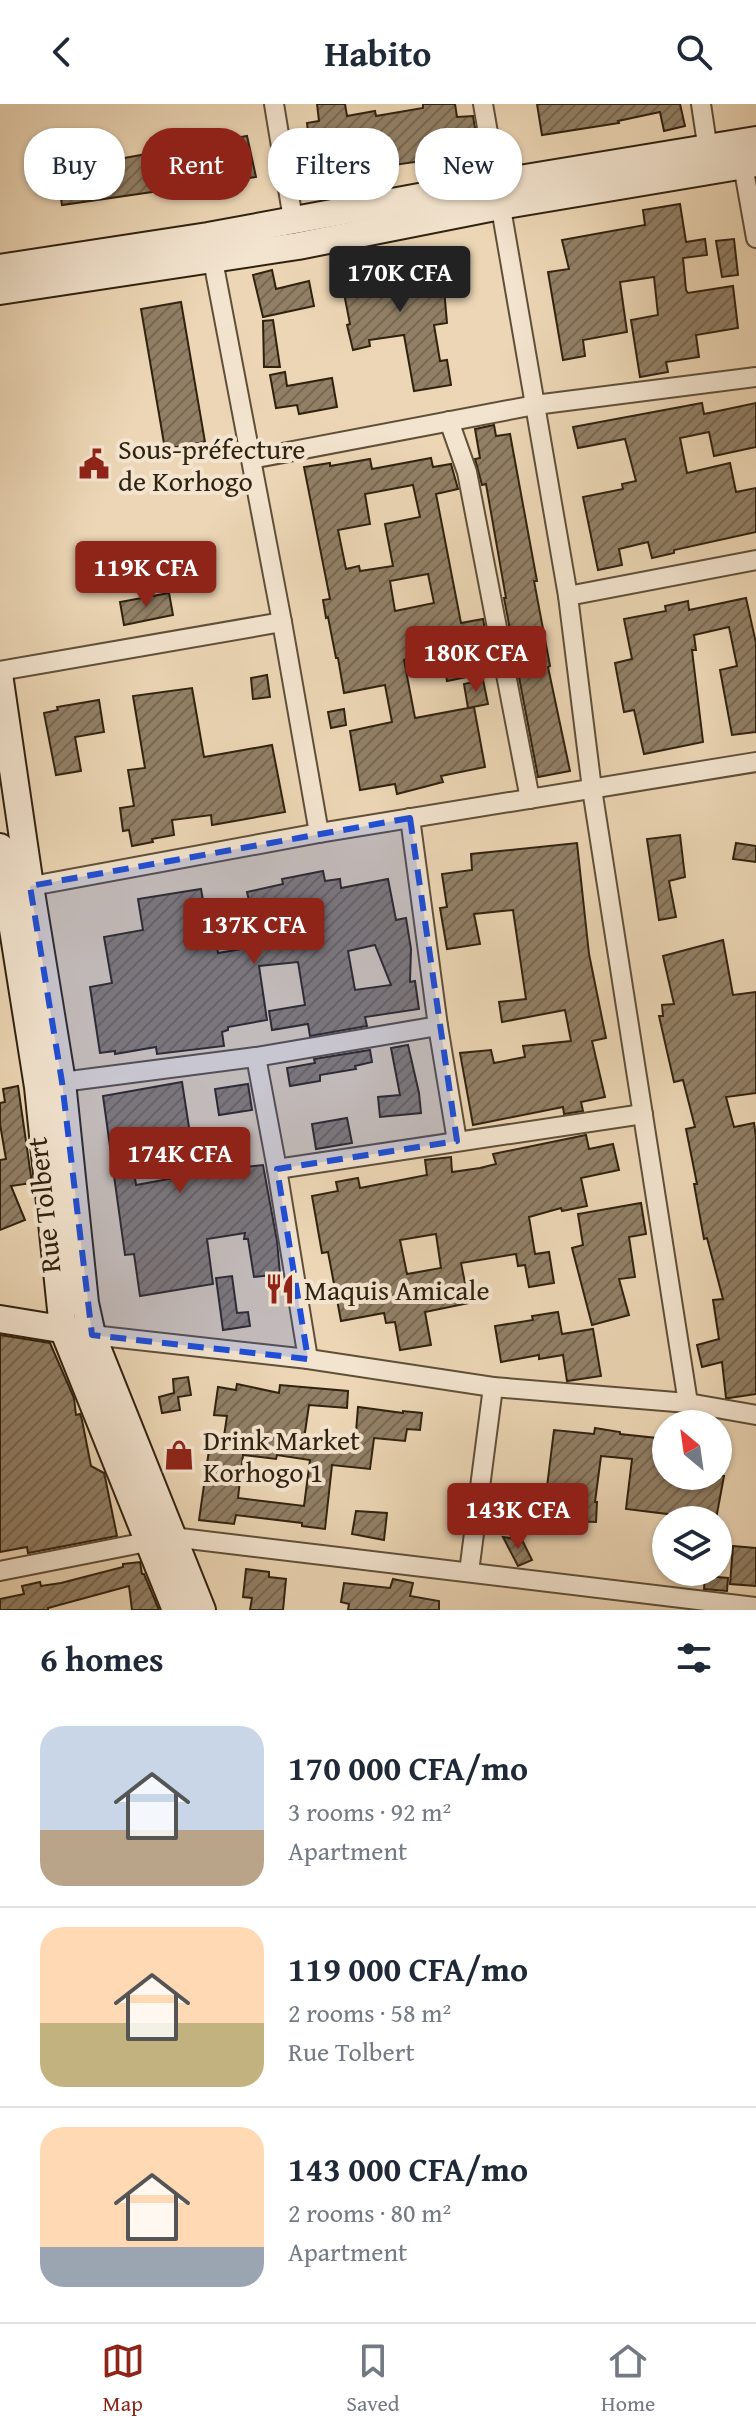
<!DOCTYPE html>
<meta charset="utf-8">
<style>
body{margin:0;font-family:"Gentium Book Plus",serif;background:#f6f6f7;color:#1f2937;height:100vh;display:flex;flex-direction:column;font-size:30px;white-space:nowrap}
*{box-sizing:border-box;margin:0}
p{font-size:26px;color:#747a83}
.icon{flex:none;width:44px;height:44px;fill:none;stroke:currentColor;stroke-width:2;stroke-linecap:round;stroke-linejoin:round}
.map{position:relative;height:1506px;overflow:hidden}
.sheet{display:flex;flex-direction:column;background:#fff;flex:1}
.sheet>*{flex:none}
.top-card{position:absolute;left:24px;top:24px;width:708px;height:72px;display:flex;gap:16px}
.needle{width:52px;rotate:331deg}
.buttons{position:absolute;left:652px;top:1306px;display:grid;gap:16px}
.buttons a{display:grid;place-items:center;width:80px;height:80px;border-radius:50%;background:#fff;box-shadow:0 2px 6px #0004;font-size:40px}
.price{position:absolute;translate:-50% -68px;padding:0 18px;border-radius:8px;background:#8f2418;color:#fff;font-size:26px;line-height:52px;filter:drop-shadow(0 2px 4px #0008)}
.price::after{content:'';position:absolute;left:50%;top:48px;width:24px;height:18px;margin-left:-12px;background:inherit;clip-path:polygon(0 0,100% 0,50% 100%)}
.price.active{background:#222;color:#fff}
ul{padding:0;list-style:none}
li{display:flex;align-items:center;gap:24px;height:200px;padding:0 40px}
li+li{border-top:2px solid #e0e1e3}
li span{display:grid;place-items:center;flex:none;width:224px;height:160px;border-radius:24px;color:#555}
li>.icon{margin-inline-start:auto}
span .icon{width:96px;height:96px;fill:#fffc;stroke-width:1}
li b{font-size:34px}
h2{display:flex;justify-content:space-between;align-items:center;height:96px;padding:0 40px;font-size:34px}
.tag{padding:0 28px;border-radius:32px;background:#fff;box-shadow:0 2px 6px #0004;font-size:28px;line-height:72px}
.tag.active{background:#8f2418;color:#fff}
header{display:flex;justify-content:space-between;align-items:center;height:104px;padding:0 40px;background:#fff;font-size:36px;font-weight:700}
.dock{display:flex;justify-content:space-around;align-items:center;height:112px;border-top:2px solid #e0e1e3;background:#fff;font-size:22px;color:#747a83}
.dock a{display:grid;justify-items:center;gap:4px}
.dock .active{color:#8f2418}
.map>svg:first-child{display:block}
.building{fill:url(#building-hatch);stroke:#302210;stroke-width:2;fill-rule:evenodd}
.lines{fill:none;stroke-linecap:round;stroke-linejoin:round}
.street-casing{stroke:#5f4f39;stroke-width:22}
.secondary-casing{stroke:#302210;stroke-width:30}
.street{stroke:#f3e4cf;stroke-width:18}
.secondary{stroke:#f3e4cf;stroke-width:26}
.marked{fill:#1d4ed8;fill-opacity:0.2;stroke:#1d4ed8;stroke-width:6;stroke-dasharray:16 10;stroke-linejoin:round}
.labels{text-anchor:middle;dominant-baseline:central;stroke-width:8;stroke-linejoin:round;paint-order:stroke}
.poi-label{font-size:28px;fill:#302210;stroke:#f3e4cf;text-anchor:start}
.street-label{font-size:28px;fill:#302210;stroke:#f3e4cf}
</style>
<header><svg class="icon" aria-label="back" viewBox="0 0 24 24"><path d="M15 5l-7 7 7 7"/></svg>Habito<svg class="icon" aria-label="search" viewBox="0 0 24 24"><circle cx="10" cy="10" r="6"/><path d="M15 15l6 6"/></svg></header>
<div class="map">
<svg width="756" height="1506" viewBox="0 0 756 1506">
<defs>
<pattern id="building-hatch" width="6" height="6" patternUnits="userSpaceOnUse" patternTransform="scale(2)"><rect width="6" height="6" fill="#928066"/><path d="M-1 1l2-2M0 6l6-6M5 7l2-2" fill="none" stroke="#786853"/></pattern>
</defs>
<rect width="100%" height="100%" fill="#ecd6b5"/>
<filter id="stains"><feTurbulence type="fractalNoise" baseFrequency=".0025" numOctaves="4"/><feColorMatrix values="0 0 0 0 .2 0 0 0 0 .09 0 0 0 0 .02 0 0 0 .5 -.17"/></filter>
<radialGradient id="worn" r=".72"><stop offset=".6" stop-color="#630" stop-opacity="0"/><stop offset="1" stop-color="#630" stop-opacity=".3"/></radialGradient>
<g class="building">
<polygon points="317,0 345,0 347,12 375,7 376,12 423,4 423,0 455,0 457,13 473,12 476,30 447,31 451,53 393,61 394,68 356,74 353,55 306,64 299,30 308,28 307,19 319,17"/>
<polygon points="537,0 680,0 685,22 664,27 660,8 618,17 619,19 542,31"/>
<polygon points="247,32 256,73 62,101 57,66"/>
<polygon points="680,100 686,138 705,135 707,151 683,154 686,186 688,189 733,182 738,224 696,231 699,253 666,258 668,268 640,273 631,216 658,211 654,173 620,178 627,228 583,236 585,252 563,256 548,168 569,165 562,136 645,121 643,106"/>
<polygon points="734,135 738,171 722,173 716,137"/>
<polygon points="424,146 431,186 444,185 447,219 434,221 440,257 447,256 451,281 414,287 404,231 369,236 370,242 353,246 347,221 350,220 341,174 381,167 379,154"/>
<polygon points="272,166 276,185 309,177 314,202 263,213 253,171"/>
<polygon points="181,198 205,338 165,345 141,205"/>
<polygon points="273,216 280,263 264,263 263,217"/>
<polygon points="285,268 287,282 332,274 337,303 299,310 297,301 276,304 270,271"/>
<polygon points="702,299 704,310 756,299 756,343 714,352 709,328 680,334 687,369 730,359 736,388 756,384 756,428 674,446 674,449 652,454 648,438 619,445 622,461 598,466 583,393 623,385 622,380 636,377 625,335 578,344 573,323"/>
<polygon points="494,321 496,332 510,330 537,477 534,477 550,562 548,563 570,667 538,673 504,494 506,494 486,380 482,381 475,355 480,354 475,325"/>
<path d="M431 354 433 363 451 360 458 385 436 390 461 519 483 515 486 531 460 536 467 573 447 577 442 548 404 556 415 614 474 603 485 663 441 672 443 678 397 690 395 680 360 686 350 627 392 618 385 581 344 589 338 554H336L328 513 326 514 323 496 330 495 304 363 330 359V362L370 355 372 365ZM413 381 420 413 385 420 393 462 360 467 359 462 346 465 338 426 370 420 365 390ZM428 470 434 499 395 507 390 477Z"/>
<polygon points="169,489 173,511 124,521 120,498"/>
<polygon points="746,494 756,539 756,628 732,631 720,566 737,562 729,523 694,531 696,546 692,546 703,638 644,650 634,606 624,608 615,559 632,555 624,515 666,507 665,502 688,497 689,506"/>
<polygon points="267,571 270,593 253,595 251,574"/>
<polygon points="483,576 488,600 468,604 464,580"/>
<polygon points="192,584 204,653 272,641 285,708 212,721 211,711 172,716 174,731 152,735 153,738 132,742 129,726 123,727 120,704 134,702 128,666 145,664 133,592"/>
<polygon points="99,596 104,628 75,633 81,667 56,671 44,609 58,606 57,603"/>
<polygon points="344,605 346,621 331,624 328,608"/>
<polygon points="680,731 685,773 669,777 676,813 659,816 647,735"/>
<polygon points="577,739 589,850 606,934 592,937 605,993 581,998 583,1007 564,1010 563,1003 473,1021 460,949 491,946 494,959 525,953 523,942 571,937 565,906 502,918 499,898 526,895 513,806 474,810 480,840 447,845 440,804 447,803 442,770 472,766 471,750"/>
<polygon points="736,739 756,742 756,758 733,755"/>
<path d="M323 767 325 777 340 775 341 784 388 775 396 816 406 814 411 845 410 878 415 877 419 905 365 913 367 922 310 932 308 920 272 926 269 907 305 901 298 858 259 862 267 916 228 923V926L222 928 224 942 157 950 156 943 115 950V947L100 949 90 883 112 879 104 833 143 826 138 795 201 785 205 808 211 807 218 849 253 843 243 803 250 801 247 788 283 780 282 775ZM375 841 391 881 355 886 348 847Z"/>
<polygon points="723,836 733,891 756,888 756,989 726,993 734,1023 754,1019 756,1033 756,1290 729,1294 726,1294 722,1258 702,1263 697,1241 719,1235 713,1196 723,1195 707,1134 704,1135 694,1080 697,1080 686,1025 695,1023 683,976 674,978 659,912 663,912 662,901 674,900 663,852"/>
<polygon points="408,941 419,989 421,1009 380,1013 378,993 400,991 391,944"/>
<polygon points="370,946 372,958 355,962 356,965 320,971 320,977 290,982 287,964 315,959 314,955"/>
<path d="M182 978 196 1069 263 1061 277 1137 280 1170 254 1173 248 1135H244L245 1129 207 1135 213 1180 140 1192 134 1150 125 1151 103 992ZM169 1041 174 1074 136 1081 131 1047Z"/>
<polygon points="248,980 252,1006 219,1011 215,985"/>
<polygon points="18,982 32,1079 11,1082 25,1116 0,1126 0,1056 6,1055 0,1020 0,999 5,998 3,985"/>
<polygon points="347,1014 352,1039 316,1045 312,1020"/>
<path d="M586 1031 589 1045 613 1040 619 1066 581 1074 587 1102 562 1107 561 1104 529 1113 535 1150 549 1148 554 1179 529 1183 525 1161 518 1162 516 1150 461 1159 469 1199 425 1208 431 1241 400 1246 395 1218 386 1219 384 1209 341 1217 328 1148 322 1149 312 1092 338 1087 336 1078 358 1074 360 1084 427 1071 425 1056 451 1053 452 1068 480 1064 496 1060 493 1050ZM436 1130 441 1164 407 1170 400 1136Z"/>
<polygon points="641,1099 646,1130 629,1133 635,1173 619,1175 629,1211 592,1221 572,1144 583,1141 578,1110"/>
<polygon points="232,1172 237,1209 248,1208 250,1222 223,1226 216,1174"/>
<polygon points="558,1208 562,1230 593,1225 601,1272 567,1277 563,1251 539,1255 539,1251 501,1258 495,1222 533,1216 532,1212"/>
<polygon points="0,1231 50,1239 74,1294 76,1311 80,1310 82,1316 91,1362 104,1369 105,1373 117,1432 28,1449 27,1443 0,1448"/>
<polygon points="188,1273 191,1291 178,1293 180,1306 162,1309 159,1293 174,1289 173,1275"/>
<path d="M237 1280 279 1289 280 1281 348 1287 347 1304 309 1301 304 1335 355 1341 358 1303 403 1309V1307L422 1309 420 1326 407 1325 405 1337 374 1334 370 1365 332 1361 325 1425 302 1422V1419L236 1411 234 1420 199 1416 209 1346H222L227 1312 214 1311 218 1283 236 1286ZM243 1351 276 1355 277 1351 310 1356 304 1402 238 1394Z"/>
<polygon points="595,1324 620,1328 620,1330 666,1335 666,1372 724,1372 716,1415 676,1407 676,1411 626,1405 632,1355 601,1352 595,1398 597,1398 596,1418 543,1416 542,1424 520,1421 525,1395 545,1399 554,1326 594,1330"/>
<polygon points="356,1407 387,1409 384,1436 352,1430"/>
<polygon points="503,1433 522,1436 532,1456 518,1462"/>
<polygon points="733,1442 756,1444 756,1482 730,1480"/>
<polygon points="140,1458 142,1470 144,1470 159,1506 132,1506 129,1482 48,1504 48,1506 0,1506 0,1495 24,1490 22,1482 40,1478 41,1482 61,1479 123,1463 123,1460"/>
<polygon points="246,1465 269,1468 269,1473 286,1475 283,1506 250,1506 252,1494 243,1493"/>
<polygon points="705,1472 728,1474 727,1487 704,1485"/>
<polygon points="393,1475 413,1479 410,1492 439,1497 439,1506 348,1506 349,1500 341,1498 344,1479 390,1484"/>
</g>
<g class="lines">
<g class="street-casing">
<g id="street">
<polyline points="274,0 293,115"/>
<polyline points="483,0 568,492 592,685 688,1299"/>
<polyline points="701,0 709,53"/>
<polyline points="741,50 756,134"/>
<polyline points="211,146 282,518 319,729"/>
<polyline points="449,317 467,368 530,695"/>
<polyline points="251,355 535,301 756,273"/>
<polyline points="568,492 756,456"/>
<polyline points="0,567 282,518"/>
<polyline points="410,714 438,922 457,1037"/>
<polyline points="21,784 319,729 756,658"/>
<polyline points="256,953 277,1065 308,1255"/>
<polyline points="62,978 256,953 438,922"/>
<polyline points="277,1065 643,1010"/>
<polyline points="92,1231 308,1255 493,1283 688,1299 756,1311"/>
<polyline points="0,1467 172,1433 756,1503"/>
<polyline points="469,1468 493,1283"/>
</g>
</g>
<g class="secondary-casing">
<g id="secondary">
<polyline points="0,164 208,132 495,79 756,36"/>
<polyline points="0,187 298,142 500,102 756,59"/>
<polyline points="0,577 30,782 62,978 85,1199 92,1231 202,1506"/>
<polyline points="0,743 38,983 63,1225 176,1506"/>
<polyline points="0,1215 79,1228"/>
</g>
</g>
<use href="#street" class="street"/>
<use href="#secondary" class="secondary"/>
</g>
<path class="marked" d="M410 714 457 1037 277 1065 308 1255 92 1231 62 978 30 782Z"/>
<defs>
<g id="civic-bare" transform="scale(2.4)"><path d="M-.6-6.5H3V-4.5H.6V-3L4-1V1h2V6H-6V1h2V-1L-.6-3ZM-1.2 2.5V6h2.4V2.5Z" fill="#8f2418" stroke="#f3e4cf" stroke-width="2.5" paint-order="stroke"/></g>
<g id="restaurant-bare" transform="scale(2.4)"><path d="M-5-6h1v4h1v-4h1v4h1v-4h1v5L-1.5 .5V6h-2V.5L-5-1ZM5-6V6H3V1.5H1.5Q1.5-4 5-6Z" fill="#8f2418" stroke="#f3e4cf" stroke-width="2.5" paint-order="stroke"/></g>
<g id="shop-bare" transform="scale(2.4)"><path d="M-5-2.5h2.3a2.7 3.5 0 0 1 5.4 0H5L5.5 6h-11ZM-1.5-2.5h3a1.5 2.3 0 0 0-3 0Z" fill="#8f2418" stroke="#f3e4cf" stroke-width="2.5" paint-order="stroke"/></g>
</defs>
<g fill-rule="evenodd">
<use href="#civic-bare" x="94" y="360"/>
<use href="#restaurant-bare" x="280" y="1185"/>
<use href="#shop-bare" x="179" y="1351"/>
</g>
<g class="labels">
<g class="poi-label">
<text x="118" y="344">Sous-préfecture<tspan x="118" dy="32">de Korhogo</tspan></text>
<text x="304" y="1185">Maquis Amicale</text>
<text x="203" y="1335">Drink Market<tspan x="203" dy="32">Korhogo 1</tspan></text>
</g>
<g class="street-label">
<text transform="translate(43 1101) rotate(-96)">Rue Tolbert</text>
</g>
</g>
<rect width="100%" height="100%" filter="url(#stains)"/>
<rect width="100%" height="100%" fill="url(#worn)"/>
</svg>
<div class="buttons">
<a><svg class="needle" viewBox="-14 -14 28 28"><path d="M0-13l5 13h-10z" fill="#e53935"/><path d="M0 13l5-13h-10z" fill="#747a83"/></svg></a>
<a><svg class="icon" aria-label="layers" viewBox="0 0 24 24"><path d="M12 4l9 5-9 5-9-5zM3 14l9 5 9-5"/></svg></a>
</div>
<b class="price active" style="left:400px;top:210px">170K CFA</b>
<b class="price" style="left:146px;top:505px">119K CFA</b>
<b class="price" style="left:476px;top:590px">180K CFA</b>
<b class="price" style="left:254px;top:862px">137K CFA</b>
<b class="price" style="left:180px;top:1091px">174K CFA</b>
<b class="price" style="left:518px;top:1447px">143K CFA</b>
<div class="top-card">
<a class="tag">Buy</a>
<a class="tag active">Rent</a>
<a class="tag">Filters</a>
<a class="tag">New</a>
</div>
</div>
<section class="sheet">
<h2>6 homes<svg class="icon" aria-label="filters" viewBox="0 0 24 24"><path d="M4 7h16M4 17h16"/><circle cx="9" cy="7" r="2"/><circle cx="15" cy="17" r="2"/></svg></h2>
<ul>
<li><span style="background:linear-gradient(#c9d6e8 65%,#b9a48a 0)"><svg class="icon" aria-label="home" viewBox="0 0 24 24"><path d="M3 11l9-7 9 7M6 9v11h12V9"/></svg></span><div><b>170 000 CFA/mo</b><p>3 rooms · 92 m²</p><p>Apartment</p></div></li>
<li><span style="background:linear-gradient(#ffd9b3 60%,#c2b280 0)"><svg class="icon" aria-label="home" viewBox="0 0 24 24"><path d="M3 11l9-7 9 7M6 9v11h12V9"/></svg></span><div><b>119 000 CFA/mo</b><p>2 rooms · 58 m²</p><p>Rue Tolbert</p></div></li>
<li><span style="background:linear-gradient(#ffd9b3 75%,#9aa5b1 0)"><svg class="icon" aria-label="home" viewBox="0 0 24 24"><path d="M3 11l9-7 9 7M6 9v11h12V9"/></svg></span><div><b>143 000 CFA/mo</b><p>2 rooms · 80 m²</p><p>Apartment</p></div></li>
</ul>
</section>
<nav class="dock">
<a class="active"><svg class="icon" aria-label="map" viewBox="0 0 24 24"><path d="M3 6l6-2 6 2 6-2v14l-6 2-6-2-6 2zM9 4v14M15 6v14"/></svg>Map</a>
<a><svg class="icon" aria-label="saved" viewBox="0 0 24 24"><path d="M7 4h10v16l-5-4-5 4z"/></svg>Saved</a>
<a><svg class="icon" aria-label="home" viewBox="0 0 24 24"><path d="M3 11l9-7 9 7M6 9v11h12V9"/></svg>Home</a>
</nav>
